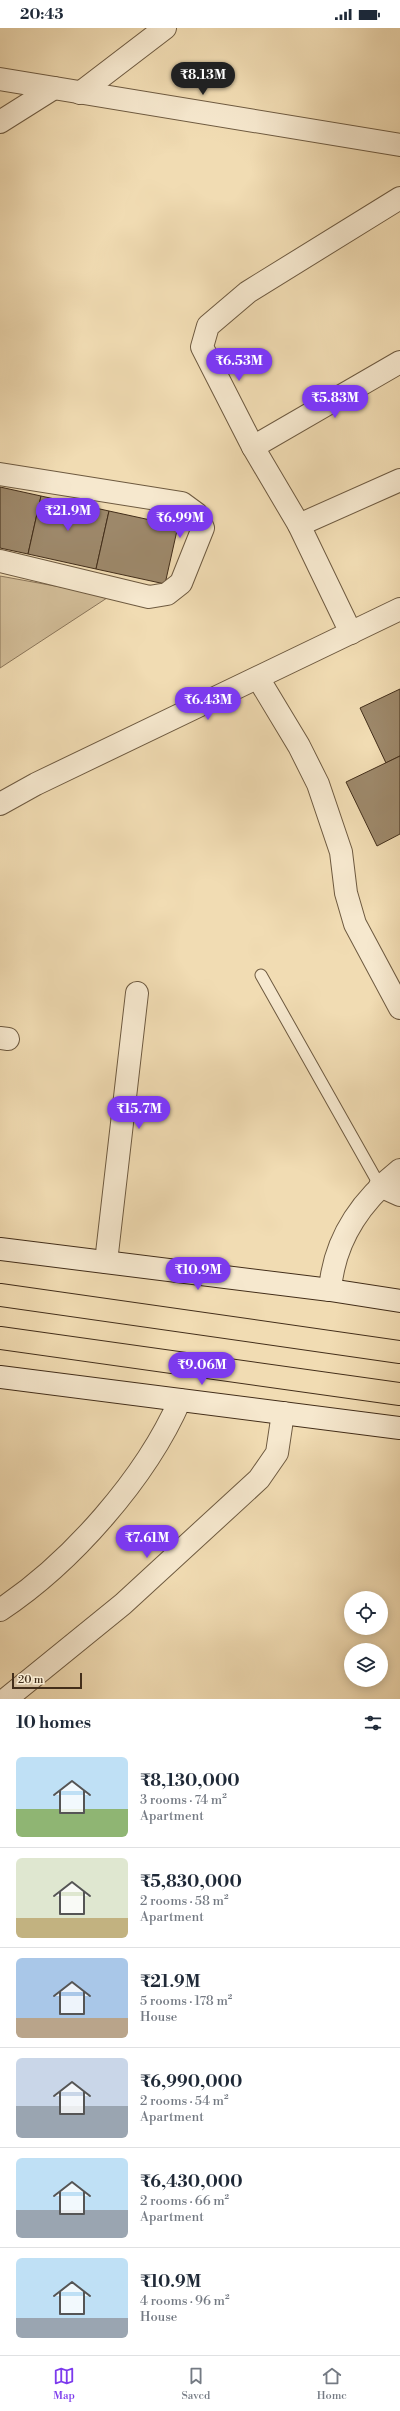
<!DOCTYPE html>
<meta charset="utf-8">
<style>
body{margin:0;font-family:"Libre Bodoni",serif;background:#f6f6f7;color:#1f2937;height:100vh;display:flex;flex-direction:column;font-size:15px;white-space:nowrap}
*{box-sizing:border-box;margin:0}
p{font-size:13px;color:#747a83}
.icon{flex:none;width:22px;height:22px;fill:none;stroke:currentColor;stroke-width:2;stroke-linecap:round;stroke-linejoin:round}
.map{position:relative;height:1671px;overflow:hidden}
.panel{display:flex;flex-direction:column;background:#fff;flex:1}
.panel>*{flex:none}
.controls{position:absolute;left:344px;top:1563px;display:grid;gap:8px}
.controls a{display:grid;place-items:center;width:44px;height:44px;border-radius:50%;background:#fff;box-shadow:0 2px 10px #0003;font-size:20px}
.scale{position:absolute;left:12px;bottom:10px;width:70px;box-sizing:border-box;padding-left:4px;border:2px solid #432e1a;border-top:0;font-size:11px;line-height:14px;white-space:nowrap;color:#432e1a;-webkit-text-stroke:3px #f6e8ce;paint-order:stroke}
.price{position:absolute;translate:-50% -34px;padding:0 9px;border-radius:14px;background:#7c3aed;color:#fff;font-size:13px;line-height:26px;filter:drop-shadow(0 1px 2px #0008)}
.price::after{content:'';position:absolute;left:50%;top:24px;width:12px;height:9px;margin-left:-6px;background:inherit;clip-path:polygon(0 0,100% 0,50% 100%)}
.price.active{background:#222;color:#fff}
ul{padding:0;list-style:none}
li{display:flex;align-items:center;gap:12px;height:100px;padding:0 16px}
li+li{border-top:1px solid #e0e1e3}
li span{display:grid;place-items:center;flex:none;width:112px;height:80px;border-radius:6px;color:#555}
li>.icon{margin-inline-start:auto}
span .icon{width:48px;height:48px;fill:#fffc;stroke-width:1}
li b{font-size:17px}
h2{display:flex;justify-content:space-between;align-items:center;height:48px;padding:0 16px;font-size:17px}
.status{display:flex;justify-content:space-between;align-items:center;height:28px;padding:0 20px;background:#fff;direction:ltr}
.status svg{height:11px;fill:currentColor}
.tab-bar{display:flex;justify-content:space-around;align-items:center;height:56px;border-top:1px solid #e0e1e3;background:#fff;font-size:11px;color:#747a83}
.tab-bar a{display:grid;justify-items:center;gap:2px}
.tab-bar .active{color:#7c3aed}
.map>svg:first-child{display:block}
.green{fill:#d3be99;stroke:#8b765a}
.building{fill:#9d886a;stroke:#432e1a}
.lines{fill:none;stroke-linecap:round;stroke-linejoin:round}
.lane-casing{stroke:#6e5a40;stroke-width:13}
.street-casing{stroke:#6e5a40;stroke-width:24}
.secondary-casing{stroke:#432e1a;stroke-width:24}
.highway-casing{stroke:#432e1a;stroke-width:24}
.lane{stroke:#f6e8ce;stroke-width:11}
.street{stroke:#f6e8ce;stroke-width:22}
.secondary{stroke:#f6e8ce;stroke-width:22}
.highway{stroke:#f1dcb3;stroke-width:22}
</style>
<div class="status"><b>20:43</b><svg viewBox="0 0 49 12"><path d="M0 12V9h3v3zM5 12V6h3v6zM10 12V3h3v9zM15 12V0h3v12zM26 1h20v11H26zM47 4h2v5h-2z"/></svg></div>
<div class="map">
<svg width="400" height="1671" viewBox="0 0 400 1671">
<rect width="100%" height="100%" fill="#f1dcb3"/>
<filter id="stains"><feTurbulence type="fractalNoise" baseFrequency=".005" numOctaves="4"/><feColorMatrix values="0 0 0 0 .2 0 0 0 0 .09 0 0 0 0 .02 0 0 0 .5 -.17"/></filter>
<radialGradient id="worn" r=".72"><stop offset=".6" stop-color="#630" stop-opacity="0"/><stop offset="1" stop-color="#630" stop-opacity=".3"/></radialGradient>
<polygon class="green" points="0,548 110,568 0,640"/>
<g class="building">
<polygon points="0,459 41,468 28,526 0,520"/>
<polygon points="41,468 109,483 96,541 28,526"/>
<polygon points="109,483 178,498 165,556 96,541"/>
<polygon points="400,661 400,728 386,735 360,680"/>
<polygon points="400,728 400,806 377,818 346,754"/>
</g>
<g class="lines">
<g class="lane-casing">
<polyline id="lane" points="261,947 380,1158"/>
</g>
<g class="street-casing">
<g id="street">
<polyline points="0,51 400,117"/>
<polyline points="80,65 165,0"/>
<polyline points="0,94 54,60"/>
<polyline points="253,419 400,334"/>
<polyline points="0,446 182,475 197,486 203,500 181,555 167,566 149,569 0,533"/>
<polyline points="299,497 400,452"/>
<polyline points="351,605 299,497 253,419 202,319 208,298 248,264 400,170"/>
<polyline points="258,650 299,718 318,756 341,824 346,865 355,896 400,980"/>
<polyline points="0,776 36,756 400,581"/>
<polyline points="0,1010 8,1011"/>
<polyline points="380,1158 400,1167"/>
<polyline points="106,1234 137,965"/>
<path d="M330 1262C334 1212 362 1172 400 1142"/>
<path d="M0 1582C71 1535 146 1450 180 1372"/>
<polyline points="6,1671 123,1576 259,1451 277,1425 283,1385"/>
</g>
</g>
<g class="secondary-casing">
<g id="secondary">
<polyline points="0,1221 330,1262 400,1273"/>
<polyline points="0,1349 400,1400"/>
</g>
</g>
<g class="highway-casing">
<g id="highway">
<polyline points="0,1267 400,1324"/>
<polyline points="0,1310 400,1366"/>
</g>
</g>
<use href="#lane" class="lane"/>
<use href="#street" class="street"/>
<use href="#secondary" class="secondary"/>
<use href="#highway" class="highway"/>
</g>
<rect width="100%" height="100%" filter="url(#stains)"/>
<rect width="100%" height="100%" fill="url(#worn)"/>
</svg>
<div class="controls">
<a><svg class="icon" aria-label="locate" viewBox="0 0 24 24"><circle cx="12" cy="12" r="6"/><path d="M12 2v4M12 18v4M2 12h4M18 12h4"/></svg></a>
<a><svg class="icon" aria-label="layers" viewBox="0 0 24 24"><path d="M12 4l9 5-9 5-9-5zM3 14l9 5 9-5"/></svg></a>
</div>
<div class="scale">20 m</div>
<b class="price active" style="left:203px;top:68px">₹8.13M</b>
<b class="price" style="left:239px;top:354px">₹6.53M</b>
<b class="price" style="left:335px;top:391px">₹5.83M</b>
<b class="price" style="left:68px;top:504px">₹21.9M</b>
<b class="price" style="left:180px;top:511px">₹6.99M</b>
<b class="price" style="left:208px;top:693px">₹6.43M</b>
<b class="price" style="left:139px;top:1102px">₹15.7M</b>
<b class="price" style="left:198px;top:1263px">₹10.9M</b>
<b class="price" style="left:202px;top:1358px">₹9.06M</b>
<b class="price" style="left:147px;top:1531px">₹7.61M</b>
</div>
<section class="panel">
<h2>10 homes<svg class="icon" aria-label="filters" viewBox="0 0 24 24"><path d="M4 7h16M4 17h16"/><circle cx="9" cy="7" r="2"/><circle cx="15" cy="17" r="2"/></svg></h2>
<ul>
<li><span style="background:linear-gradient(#bfe0f5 65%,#8fb573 0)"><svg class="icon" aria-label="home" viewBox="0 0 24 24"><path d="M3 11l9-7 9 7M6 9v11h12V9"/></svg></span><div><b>₹8,130,000</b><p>3 rooms · 74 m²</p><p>Apartment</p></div></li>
<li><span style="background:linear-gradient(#dfe7d0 75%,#c2b280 0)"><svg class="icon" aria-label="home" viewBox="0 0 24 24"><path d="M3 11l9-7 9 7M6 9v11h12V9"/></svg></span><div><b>₹5,830,000</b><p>2 rooms · 58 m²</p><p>Apartment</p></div></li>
<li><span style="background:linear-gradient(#a9c7e8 75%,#b9a48a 0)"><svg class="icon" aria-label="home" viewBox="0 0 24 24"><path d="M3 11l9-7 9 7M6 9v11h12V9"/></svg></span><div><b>₹21.9M</b><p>5 rooms · 178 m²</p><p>House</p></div></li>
<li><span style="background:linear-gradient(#c9d6e8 60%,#9aa5b1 0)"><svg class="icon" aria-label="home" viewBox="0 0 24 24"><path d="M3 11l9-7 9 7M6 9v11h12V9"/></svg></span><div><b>₹6,990,000</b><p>2 rooms · 54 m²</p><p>Apartment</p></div></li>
<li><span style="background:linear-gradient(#bfe0f5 65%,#9aa5b1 0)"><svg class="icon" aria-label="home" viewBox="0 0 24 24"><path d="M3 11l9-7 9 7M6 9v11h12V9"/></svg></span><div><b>₹6,430,000</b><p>2 rooms · 66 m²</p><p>Apartment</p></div></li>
<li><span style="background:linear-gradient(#bfe0f5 75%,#9aa5b1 0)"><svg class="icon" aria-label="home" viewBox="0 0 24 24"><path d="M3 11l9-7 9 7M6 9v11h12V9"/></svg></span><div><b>₹10.9M</b><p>4 rooms · 96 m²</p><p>House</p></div></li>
</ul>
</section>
<nav class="tab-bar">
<a class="active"><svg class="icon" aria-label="map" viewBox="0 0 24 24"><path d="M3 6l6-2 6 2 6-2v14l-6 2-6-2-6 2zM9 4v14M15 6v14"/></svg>Map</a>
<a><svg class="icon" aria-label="saved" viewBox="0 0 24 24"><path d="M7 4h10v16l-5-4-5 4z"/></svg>Saved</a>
<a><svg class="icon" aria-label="home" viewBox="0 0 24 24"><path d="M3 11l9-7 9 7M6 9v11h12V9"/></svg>Home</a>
</nav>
